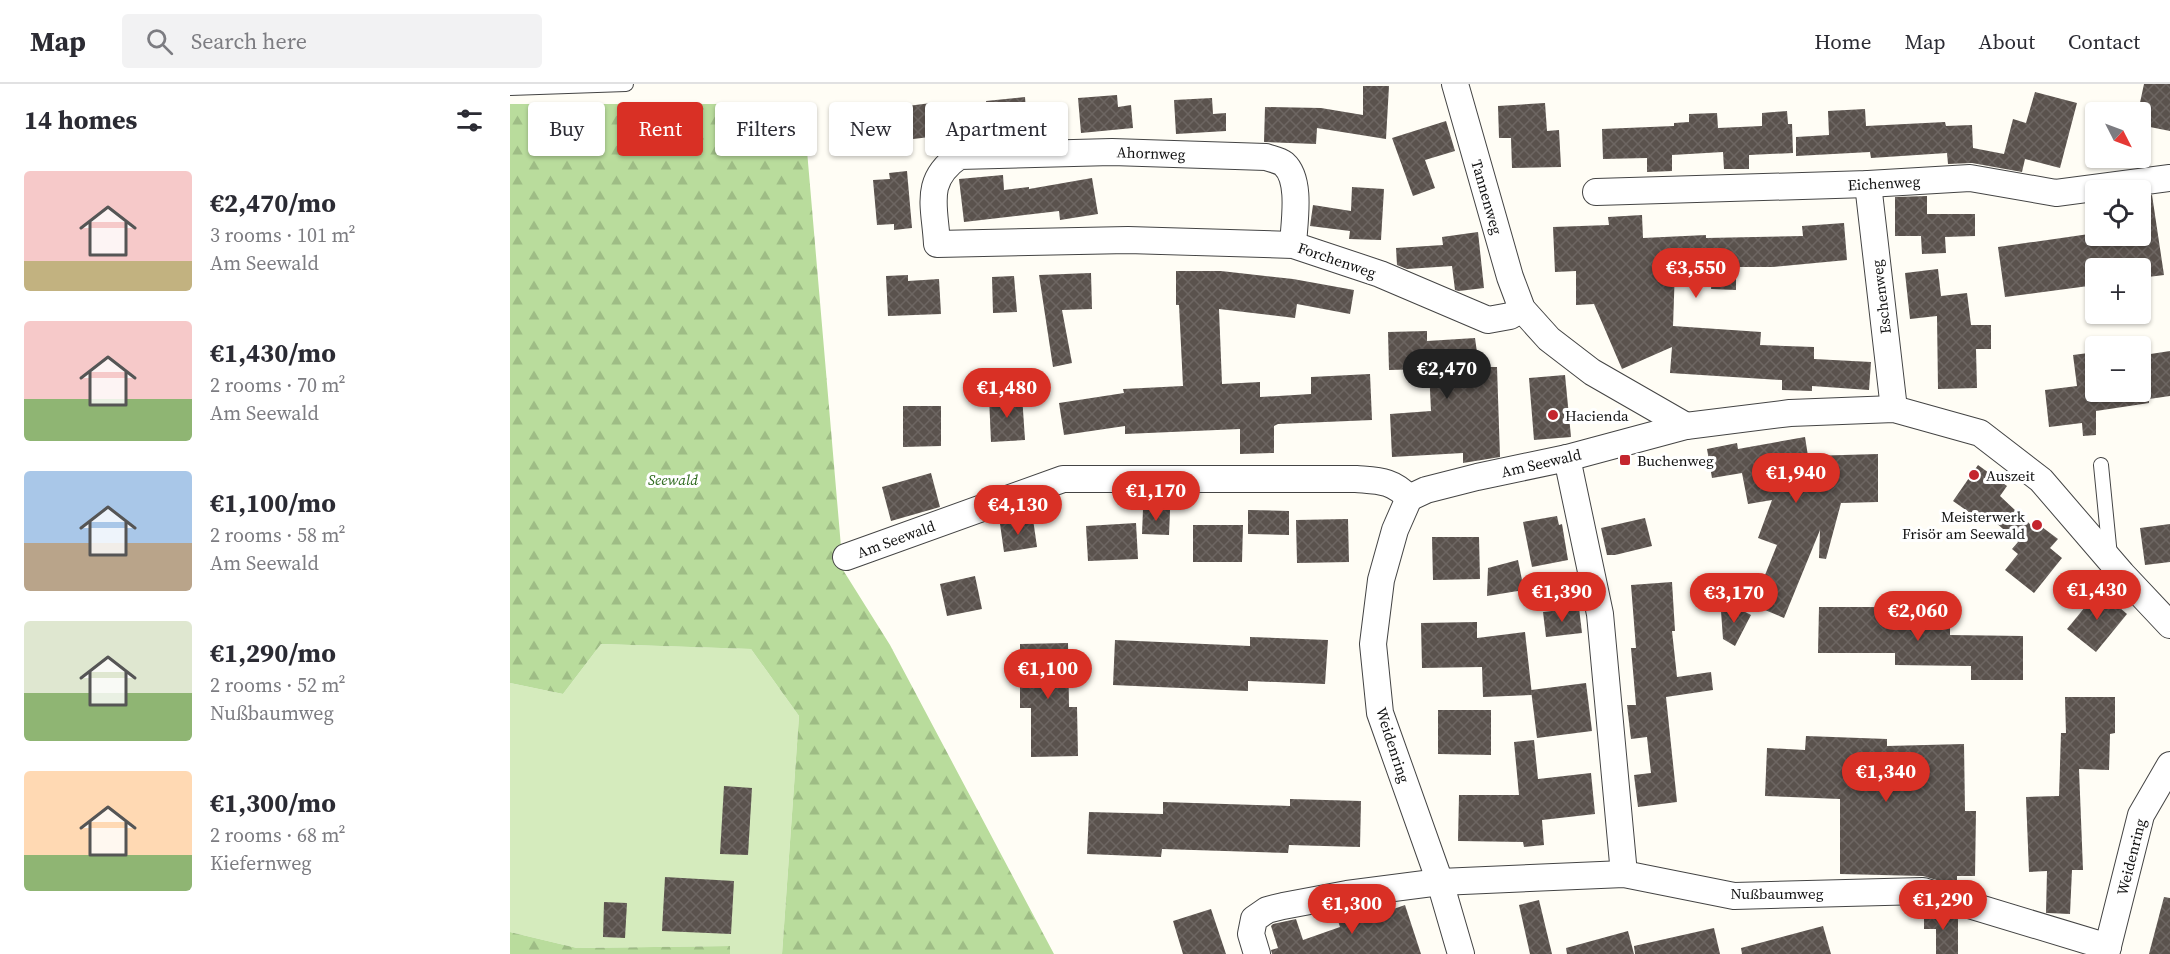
<!DOCTYPE html>
<meta charset="utf-8">
<style>
body{margin:0;font-family:"Source Serif 4",serif;background:#f2f2f3;color:#2b2b33;height:100vh;display:flex;flex-direction:column;font-size:22px;white-space:nowrap}
*{box-sizing:border-box;margin:0}
p{font-size:20px;color:#7c7c81}
.icon{flex:none;width:33px;height:33px;fill:none;stroke:currentColor;stroke-width:2;stroke-linecap:round;stroke-linejoin:round}
.map{position:relative;flex:1;overflow:hidden}
.side{display:flex;flex-direction:column;background:#fff;width:510px}
.side>*{flex:none}
.top-card{position:absolute;left:18px;top:18px;width:570px;height:54px;display:flex;gap:12px}
.needle{width:39px;rotate:132deg}
.buttons{position:absolute;left:1575px;top:18px;display:grid;gap:12px}
.buttons a{display:grid;place-items:center;width:66px;height:66px;border-radius:6px;background:#fff;box-shadow:0 2px 4px #0004;font-size:30px}
.price{position:absolute;translate:-50% -51px;padding:0 14px;border-radius:21px;background:#d93025;color:#fff;font-size:20px;line-height:39px;filter:drop-shadow(0 2px 3px #0008)}
.price::after{content:'';position:absolute;left:50%;top:36px;width:18px;height:14px;margin-left:-9px;background:inherit;clip-path:polygon(0 0,100% 0,50% 100%)}
.price.active{background:#222;color:#fff}
ul{padding:0;list-style:none}
li{display:flex;align-items:center;gap:18px;height:150px;padding:0 24px}
li span{display:grid;place-items:center;flex:none;width:168px;height:120px;border-radius:6px;color:#555}
li>.icon{margin-inline-start:auto}
span .icon{width:72px;height:72px;fill:#fffc;stroke-width:1}
li b{font-size:26px}
h2{display:flex;justify-content:space-between;align-items:center;height:72px;padding:0 24px;font-size:26px}
.chip{padding:0 21px;border-radius:6px;background:#fff;box-shadow:0 2px 4px #0004;font-size:21px;line-height:54px}
.chip.active{background:#d93025;color:#fff}
header{display:flex;align-items:center;gap:36px;box-sizing:border-box;height:84px;padding:0 30px;background:#fff;border-bottom:2px solid #e1e1e2}
header strong{font-size:28px}
nav{display:flex;gap:33px;margin-inline-start:auto;font-size:21px}
.search{width:420px;height:54px;background:#f2f2f3;display:flex;align-items:center;gap:15px;box-sizing:border-box;padding:0 21px;border-radius:6px;color:#7c7c81;font-size:22px}
main{display:flex;flex:1;min-height:0}
.map>svg:first-child{display:block}
.grass{fill:#d5ebbd}
.forest{fill:url(#forest-firs)}
.building{fill:url(#building-cross-hatch)}
.lines{fill:none;stroke-linecap:round;stroke-linejoin:round}
.lane-casing{stroke:#444;stroke-width:16}
.street-casing{stroke:#444;stroke-width:28}
.lane{stroke:#fff;stroke-width:14}
.street{stroke:#fff;stroke-width:26}
.poi-dot{fill:#c4262e;stroke:#fff;stroke-width:2}
.labels{text-anchor:middle;dominant-baseline:central;stroke-width:6;stroke-linejoin:round;paint-order:stroke}
.street-label{font-size:15px;fill:#111;stroke:#fff}
.poi-label{font-size:15px;fill:#111;stroke:#fff;text-anchor:start}
.park-label{font-size:15px;font-style:italic;fill:#2f6b1f;stroke:#fff}
</style>
<header>
<strong>Map</strong>
<div class="search"><svg class="icon" aria-label="search" viewBox="0 0 24 24"><circle cx="10" cy="10" r="6"/><path d="M15 15l6 6"/></svg>Search here</div>
<nav><a>Home</a><a>Map</a><a>About</a><a>Contact</a></nav>
</header>
<main>
<section class="side">
<h2>14 homes<svg class="icon" aria-label="filters" viewBox="0 0 24 24"><path d="M4 7h16M4 17h16"/><circle cx="9" cy="7" r="2"/><circle cx="15" cy="17" r="2"/></svg></h2>
<ul>
<li><span style="background:linear-gradient(#f6c9c9 75%,#c2b280 0)"><svg class="icon" aria-label="home" viewBox="0 0 24 24"><path d="M3 11l9-7 9 7M6 9v11h12V9"/></svg></span><div><b>€2,470/mo</b><p>3 rooms · 101 m²</p><p>Am Seewald</p></div></li>
<li><span style="background:linear-gradient(#f6c9c9 65%,#8fb573 0)"><svg class="icon" aria-label="home" viewBox="0 0 24 24"><path d="M3 11l9-7 9 7M6 9v11h12V9"/></svg></span><div><b>€1,430/mo</b><p>2 rooms · 70 m²</p><p>Am Seewald</p></div></li>
<li><span style="background:linear-gradient(#a9c7e8 60%,#b9a48a 0)"><svg class="icon" aria-label="home" viewBox="0 0 24 24"><path d="M3 11l9-7 9 7M6 9v11h12V9"/></svg></span><div><b>€1,100/mo</b><p>2 rooms · 58 m²</p><p>Am Seewald</p></div></li>
<li><span style="background:linear-gradient(#dfe7d0 60%,#8fb573 0)"><svg class="icon" aria-label="home" viewBox="0 0 24 24"><path d="M3 11l9-7 9 7M6 9v11h12V9"/></svg></span><div><b>€1,290/mo</b><p>2 rooms · 52 m²</p><p>Nußbaumweg</p></div></li>
<li><span style="background:linear-gradient(#ffd9b3 70%,#8fb573 0)"><svg class="icon" aria-label="home" viewBox="0 0 24 24"><path d="M3 11l9-7 9 7M6 9v11h12V9"/></svg></span><div><b>€1,300/mo</b><p>2 rooms · 68 m²</p><p>Kiefernweg</p></div></li>
</ul>
</section>
<div class="map">
<svg width="1660" height="870" viewBox="0 0 1660 870">
<defs>
<pattern id="forest-firs" width="22" height="20" patternUnits="userSpaceOnUse" patternTransform="scale(1.5)"><rect width="22" height="20" fill="#b9dc9c"/><path d="M5 1l3.5 6h-7zM16 11l3.5 6h-7z" fill="#9ebc85"/></pattern>
<pattern id="building-cross-hatch" width="8" height="8" patternUnits="userSpaceOnUse" patternTransform="scale(1.5)"><rect width="8" height="8" fill="#5a524d"/><path d="M0 0l8 8M0 8l8-8" fill="none" stroke="#6d6662"/></pattern>
</defs>
<rect width="100%" height="100%" fill="#fffdf5"/>
<polygon class="grass" points="91,560 241,565 289,632 272,870 220,870 220,862 67,864 0,848 0,599 53,610"/>
<g class="forest">
<polygon points="0,20 293,20 333,486 380,561 544,870 272,870 289,632 241,565 91,560 53,610 0,599"/>
<polygon points="0,848 67,864 220,862 220,870 0,870"/>
</g>
<g class="building">
<polygon points="1634,0 1660,0 1660,47 1630,41 1630,28 1628,28"/>
<polygon points="853,2 879,2 876,55 807,44 806,60 754,58 755,23 811,24 853,31"/>
<polygon points="1525,8 1567,19 1550,84 1515,75 1512,88 1462,79 1438,80 1437,69 1361,74 1360,68 1286,72 1286,53 1319,51 1318,27 1355,25 1356,42 1435,38 1436,42 1462,41 1463,64 1494,70 1503,35 1516,39"/>
<polygon points="607,11 608,23 621,21 623,44 571,49 568,14"/>
<polygon points="515,13 516,27 528,26 530,45 480,51 476,17"/>
<polygon points="702,14 703,30 716,29 716,47 666,50 664,16"/>
<polygon points="421,19 422,33 434,32 437,51 386,57 382,24"/>
<polygon points="1035,19 1037,47 1049,46 1051,83 1002,84 1001,54 989,54 988,22"/>
<polygon points="1277,27 1278,40 1282,40 1283,69 1239,71 1239,85 1214,85 1213,68 1162,71 1162,87 1137,88 1137,74 1093,75 1092,45 1164,42 1164,39 1179,38 1179,30 1207,29 1208,44 1252,42 1252,29"/>
<polygon points="936,37 945,67 915,76 925,104 903,112 882,54"/>
<polygon points="397,87 402,144 384,146 384,140 367,141 363,96 380,95 379,89"/>
<polygon points="493,91 494,106 519,103 519,105 582,94 588,130 550,136 549,127 454,138 449,95"/>
<polygon points="842,103 874,105 871,156 839,155 840,147 800,142 803,121 841,127"/>
<polygon points="1642,111 1654,191 1630,194 1630,184 1586,184 1586,201 1495,213 1488,163 1586,149 1586,152 1630,152 1630,113"/>
<polygon points="1417,112 1417,130 1465,130 1465,152 1435,153 1436,169 1412,170 1411,152 1385,152 1385,113"/>
<polygon points="1132,131 1133,154 1196,151 1196,154 1293,152 1292,142 1334,139 1337,176 1263,183 1226,183 1226,206 1201,205 1202,183 1165,185 1163,242 1251,248 1250,261 1304,263 1304,275 1361,278 1359,306 1302,302 1302,307 1272,306 1272,296 1160,289 1162,263 1112,285 1084,220 1066,221 1066,187 1045,188 1043,143 1099,141 1098,133"/>
<polygon points="968,148 974,204 949,207 945,206 942,182 897,185 887,181 886,164 933,161 932,153"/>
<polygon points="1428,185 1431,212 1457,209 1461,241 1481,241 1481,265 1466,265 1467,304 1428,305 1427,232 1400,235 1395,189"/>
<polygon points="666,187 711,187 783,195 844,206 840,230 787,220 785,234 709,225 712,300 750,298 750,313 801,310 801,293 860,290 862,336 768,340 764,342 764,369 730,370 730,345 615,350 615,342 554,351 549,319 614,309 613,305 673,302 669,221 666,221"/>
<polygon points="581,189 582,225 552,226 562,279 543,283 529,191"/>
<polygon points="398,191 398,197 429,195 431,230 378,232 376,192"/>
<polygon points="504,192 507,228 483,229 482,193"/>
<polygon points="917,247 917,257 965,254 969,283 987,283 990,373 953,379 953,369 882,373 880,330 921,327 919,285 879,286 878,248"/>
<polygon points="1660,267 1660,312 1639,315 1639,319 1586,327 1586,351 1573,352 1572,339 1539,343 1535,306 1567,302 1563,271 1586,268 1586,308 1630,308 1630,275 1634,274 1634,271"/>
<polygon points="1055,291 1061,353 1024,356 1019,294"/>
<polygon points="512,311 515,356 481,358 479,313"/>
<polygon points="393,322 431,322 431,362 393,363"/>
<polygon points="1295,353 1298,372 1368,370 1368,418 1331,419 1316,475 1309,474 1310,446 1274,534 1243,521 1267,461 1248,454 1262,416 1238,420 1232,389 1202,394 1197,365 1227,359 1228,365"/>
<polygon points="1468,381 1497,402 1490,412 1521,441 1524,437 1548,455 1540,464 1552,474 1524,509 1495,486 1508,470 1502,465 1508,458 1477,431 1473,438 1443,417"/>
<polygon points="421,389 430,423 381,437 372,403"/>
<polygon points="633,425 660,426 659,451 632,450"/>
<polygon points="738,426 779,427 779,451 738,450"/>
<polygon points="1047,432 1049,441 1052,440 1058,476 1022,483 1013,438"/>
<polygon points="1135,434 1142,462 1105,471 1097,471 1091,444"/>
<polygon points="523,435 527,463 494,468 490,440"/>
<polygon points="838,435 839,478 787,479 786,436"/>
<polygon points="626,439 628,475 578,477 576,442"/>
<polygon points="1660,440 1660,478 1635,481 1630,444"/>
<polygon points="683,441 733,441 732,478 683,478"/>
<polygon points="922,453 969,453 970,495 923,496"/>
<polygon points="1008,476 1014,506 977,512 978,484"/>
<polygon points="465,492 472,525 437,532 430,500"/>
<polygon points="1162,498 1165,547 1162,547 1167,593 1201,588 1203,606 1156,613 1167,718 1128,723 1124,691 1141,689 1137,653 1121,655 1117,621 1126,621 1121,564 1126,564 1121,501"/>
<polygon points="1589,506 1617,530 1586,568 1557,545"/>
<polygon points="1220,520 1241,531 1225,562 1213,555 1211,527 1216,526"/>
<polygon points="1309,523 1388,523 1388,538 1440,539 1440,551 1513,552 1513,596 1461,596 1461,582 1385,581 1385,569 1308,569"/>
<polygon points="1069,524 1072,549 1036,553 1033,528"/>
<polygon points="967,538 967,554 1015,548 1022,611 973,613 972,583 912,584 911,539"/>
<polygon points="740,553 818,556 815,600 738,597 738,607 603,601 605,556 740,562"/>
<polygon points="558,559 559,623 567,623 568,672 521,673 521,624 510,624 510,560"/>
<polygon points="1076,599 1082,647 1027,654 1021,606"/>
<polygon points="1555,613 1605,613 1605,649 1600,650 1599,686 1569,685 1573,786 1562,786 1560,830 1538,829 1536,829 1537,787 1519,788 1516,713 1549,712 1551,649 1556,649"/>
<polygon points="928,626 981,626 981,671 928,670"/>
<polygon points="1296,652 1377,655 1377,662 1454,660 1455,727 1466,727 1465,792 1447,792 1447,802 1413,792 1330,790 1330,715 1255,712 1257,664 1295,666"/>
<polygon points="1024,656 1028,695 1081,689 1085,730 1032,736 1034,761 1014,763 1013,758 948,757 949,711 1009,711 1004,658"/>
<polygon points="214,702 242,704 238,771 210,770"/>
<polygon points="780,715 851,717 850,763 779,761 778,769 652,765 651,773 577,770 579,728 653,730 653,718 780,722"/>
<polygon points="155,793 224,797 221,850 152,847"/>
<polygon points="1654,813 1660,814 1660,870 1639,870"/>
<polygon points="1029,816 1042,870 1020,870 1009,821"/>
<polygon points="94,818 117,819 115,854 93,853"/>
<polygon points="895,821 911,870 762,870 761,866 768,864 761,842 763,840 786,835 793,856 830,843 825,828 851,823 855,835"/>
<polygon points="1414,823 1448,833 1448,870 1426,870 1426,845 1414,845"/>
<polygon points="701,825 716,870 673,870 663,837"/>
<polygon points="1313,842 1321,870 1232,870 1231,864"/>
<polygon points="1204,844 1210,870 1125,870 1124,862"/>
<polygon points="1118,847 1124,870 1057,870 1056,864"/>
</g>
<g class="lines">
<g class="lane-casing">
<g id="lane">
<polyline points="0,4 116,0"/>
<polyline points="1591,381 1600,472"/>
</g>
</g>
<g class="street-casing">
<g id="street">
<polyline points="945,0 1000,193 1012,225 1039,255 1082,288 1176,342"/>
<polyline points="1358,100 1384,325"/>
<polyline points="1086,108 1358,100 1460,94 1546,109 1660,94"/>
<path d="M783 161C784 139 792 96 774 80 769 76 761 75 756 73L602 68 449 72C413 97 425 122 427 160L618 156 783 161 870 190 978 236 1000 232 1012 225"/>
<polyline points="1057,374 1090,530 1114,790"/>
<polyline points="899,414 916,406 967,393 1057,374 1176,342 1280,329 1384,325 1470,349 1531,396 1612,490 1660,541"/>
<polyline points="899,414 885,446 871,496 863,560 870,629 930,798 951,870"/>
<path d="M336 473 553 395H846C869 397 882 396 899 414"/>
<polyline points="747,870 741,850 744,835 757,826 773,822 837,810 930,798 1114,790 1224,812 1413,807 1598,863"/>
<polyline points="1596,870 1631,731 1660,681"/>
</g>
</g>
<use href="#lane" class="lane"/>
<use href="#street" class="street"/>
</g>
<g class="poi-dot">
<circle cx="1043" cy="331" r="6"/>
<rect x="1109" y="370" width="12" height="12" rx="3"/>
<circle cx="1464" cy="391" r="6"/>
<circle cx="1527" cy="441" r="6"/>
</g>
<g class="labels">
<g class="street-label">
<text transform="translate(641 69) rotate(2)">Ahornweg</text>
<text transform="translate(1374 99) rotate(-3)">Eichenweg</text>
<text transform="translate(977 113) rotate(74)">Tannenweg</text>
<text transform="translate(827 176) rotate(19)">Forchenweg</text>
<text transform="translate(1371 213) rotate(-97)">Eschenweg</text>
<text transform="translate(1031 379) rotate(-13)">Am Seewald</text>
<text transform="translate(386 455) rotate(-20)">Am Seewald</text>
<text transform="translate(883 661) rotate(72)">Weidenring</text>
<text transform="translate(1621 773) rotate(-76)">Weidenring</text>
<text x="1267" y="809">Nußbaumweg</text>
</g>
<g class="poi-label">
<text x="1055" y="331">Hacienda</text>
<text x="1127" y="376">Buchenweg</text>
<text x="1476" y="391">Auszeit</text>
<text x="1515" y="432" text-anchor="end">Meisterwerk<tspan x="1515" dy="17">Frisör am Seewald</tspan></text>
</g>
<g class="park-label">
<text x="163" y="395">Seewald</text>
</g>
</g>
</svg>
<div class="buttons">
<a><svg class="needle" viewBox="-14 -14 28 28"><path d="M0-13l5 13h-10z" fill="#e53935"/><path d="M0 13l5-13h-10z" fill="#7c7c81"/></svg></a>
<a><svg class="icon" aria-label="locate" viewBox="0 0 24 24"><circle cx="12" cy="12" r="6"/><path d="M12 2v4M12 18v4M2 12h4M18 12h4"/></svg></a>
<a>+</a>
<a>−</a>
</div>
<b class="price" style="left:1186px;top:215px">€3,550</b>
<b class="price active" style="left:937px;top:316px">€2,470</b>
<b class="price" style="left:497px;top:335px">€1,480</b>
<b class="price" style="left:1286px;top:420px">€1,940</b>
<b class="price" style="left:646px;top:438px">€1,170</b>
<b class="price" style="left:508px;top:452px">€4,130</b>
<b class="price" style="left:1587px;top:537px">€1,430</b>
<b class="price" style="left:1052px;top:539px">€1,390</b>
<b class="price" style="left:1224px;top:540px">€3,170</b>
<b class="price" style="left:1408px;top:558px">€2,060</b>
<b class="price" style="left:538px;top:616px">€1,100</b>
<b class="price" style="left:1376px;top:719px">€1,340</b>
<b class="price" style="left:1433px;top:847px">€1,290</b>
<b class="price" style="left:842px;top:851px">€1,300</b>
<div class="top-card">
<a class="chip">Buy</a>
<a class="chip active">Rent</a>
<a class="chip">Filters</a>
<a class="chip">New</a>
<a class="chip">Apartment</a>
</div>
</div>
</main>
